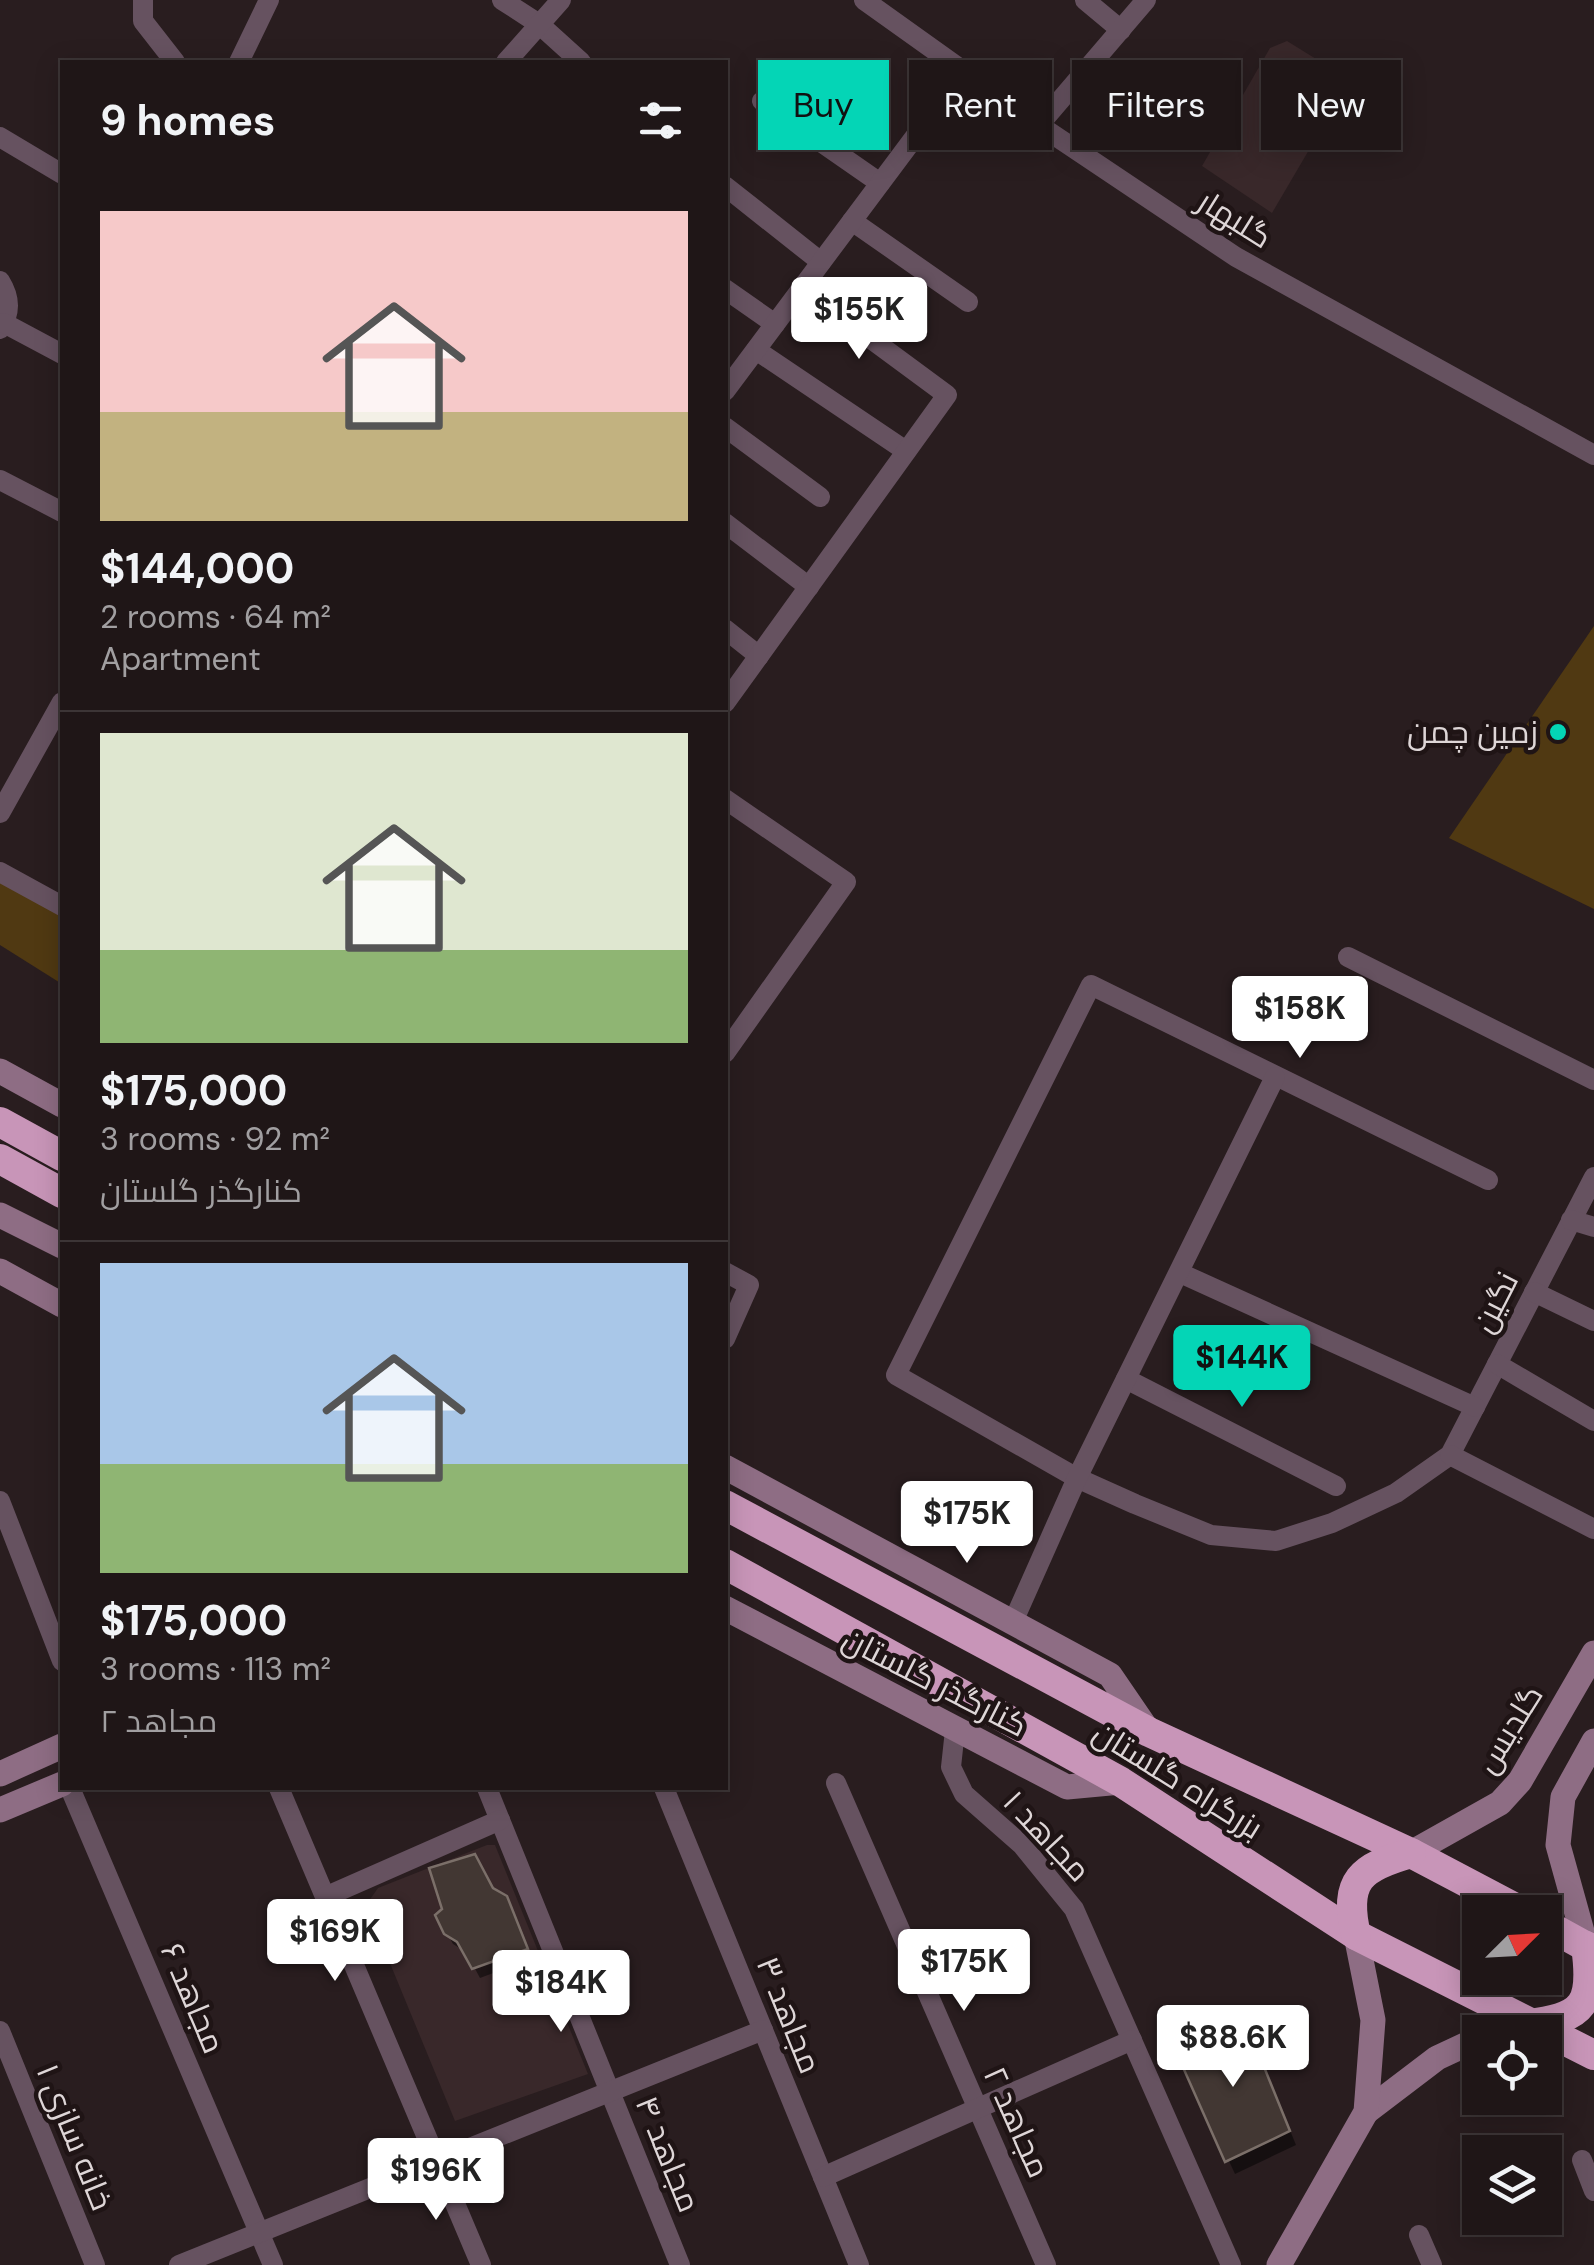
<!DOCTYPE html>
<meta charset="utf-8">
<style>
body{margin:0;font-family:"DM Sans",Cairo,sans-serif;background:#2c2324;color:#f1f3f6;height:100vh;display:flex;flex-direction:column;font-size:38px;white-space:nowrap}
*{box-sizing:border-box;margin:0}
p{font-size:32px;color:#a19fa1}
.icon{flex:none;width:55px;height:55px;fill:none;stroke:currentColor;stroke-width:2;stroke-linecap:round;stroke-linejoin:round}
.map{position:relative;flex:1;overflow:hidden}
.drawer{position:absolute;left:60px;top:60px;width:668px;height:1730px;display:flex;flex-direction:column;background:#1f1617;border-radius:0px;box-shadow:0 5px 25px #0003,0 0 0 2px #3c3536}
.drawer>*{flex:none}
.hud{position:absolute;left:758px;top:60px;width:685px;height:90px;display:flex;gap:20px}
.needle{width:65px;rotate:66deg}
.controls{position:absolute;left:1462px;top:1895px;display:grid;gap:20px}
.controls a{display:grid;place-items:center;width:100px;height:100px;border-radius:0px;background:#1f1617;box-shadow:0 5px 25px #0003,0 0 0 2px #3c3536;font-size:50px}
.price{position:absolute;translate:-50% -85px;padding:0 22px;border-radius:10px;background:#fff;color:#222;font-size:32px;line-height:65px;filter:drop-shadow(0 2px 5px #0008)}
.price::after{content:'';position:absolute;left:50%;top:60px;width:30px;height:22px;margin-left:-15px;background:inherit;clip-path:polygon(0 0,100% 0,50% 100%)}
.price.active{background:#04d5b6;color:#111}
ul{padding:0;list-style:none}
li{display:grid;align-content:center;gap:20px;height:530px;padding:0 40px}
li+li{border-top:2px solid #3c3536}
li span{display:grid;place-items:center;height:310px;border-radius:0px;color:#555}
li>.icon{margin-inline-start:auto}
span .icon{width:180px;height:180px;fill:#fffc;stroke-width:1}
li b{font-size:42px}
h2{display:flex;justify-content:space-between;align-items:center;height:120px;padding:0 40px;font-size:42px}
.chip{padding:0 35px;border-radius:0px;background:#1f1617;box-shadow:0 5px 25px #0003,0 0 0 2px #3c3536;font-size:35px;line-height:90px}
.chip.active{background:#04d5b6;color:#111}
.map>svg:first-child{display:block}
.built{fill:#39282a}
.green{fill:#503912}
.shadow{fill:#0007}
.building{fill:#423733;stroke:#7b6f69;stroke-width:2.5}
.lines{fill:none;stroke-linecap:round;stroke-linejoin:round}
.street{stroke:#665260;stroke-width:20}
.secondary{stroke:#8e6d84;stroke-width:25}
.highway{stroke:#c895b8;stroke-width:30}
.poi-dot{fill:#04d5b6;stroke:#1f1415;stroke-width:4}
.labels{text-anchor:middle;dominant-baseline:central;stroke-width:9;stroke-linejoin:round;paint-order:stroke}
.street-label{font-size:32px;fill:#ded6d7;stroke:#1f1415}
.poi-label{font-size:32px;fill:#ded6d7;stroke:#1f1415;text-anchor:end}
</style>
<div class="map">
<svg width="1594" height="2265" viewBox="0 0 1594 2265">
<rect width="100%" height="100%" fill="#291d1f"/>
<g class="built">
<polygon points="1287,41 1350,80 1272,213 1202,166 1270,48"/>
<polygon points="487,1845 495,1845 588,2074 455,2121 366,1905 378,1888"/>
</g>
<g class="green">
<polygon points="1594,626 1594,909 1449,838"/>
<polygon points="0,878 62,917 62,984 0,945"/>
</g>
<g class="shadow">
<polygon points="492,1890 512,1909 531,1959 480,1978 466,1952 453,1944 447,1933"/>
<polygon points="1252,2037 1296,2145 1235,2174 1177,2049"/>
</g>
<g class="building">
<polygon points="475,1854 493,1888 507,1896 528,1949 472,1969 457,1942 444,1934 435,1915 442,1909 429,1868"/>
<polygon points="1245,2020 1290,2131 1225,2162 1174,2047"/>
</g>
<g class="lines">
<g class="street">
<polyline points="143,0 143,21 175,62"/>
<polyline points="502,0 539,24 581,62"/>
<polyline points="864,0 1039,125 1236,257 1594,455"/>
<polyline points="1085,0 1121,30"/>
<polyline points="239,62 269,0"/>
<polyline points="506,62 561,0"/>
<polyline points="762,101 880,183"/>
<polyline points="1039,125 1146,0"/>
<polyline points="0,137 62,174"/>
<polyline points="725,186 821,262"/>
<polyline points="852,221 968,302"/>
<path d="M0 281C10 297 11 313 0 329"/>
<polyline points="725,289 775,324"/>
<polyline points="4,323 62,354"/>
<polyline points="756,350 906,451"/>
<polyline points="725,391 964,71"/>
<polyline points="725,427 820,497"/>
<polyline points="0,480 62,512"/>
<polyline points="725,523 809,587"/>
<polyline points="725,629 759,656"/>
<polyline points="725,703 947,395 802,288"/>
<polyline points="725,799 846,882 725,1053"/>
<polyline points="0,813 62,702"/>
<polyline points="0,872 62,906"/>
<polyline points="1348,957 1594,1080"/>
<polyline points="1488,1180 1091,985 896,1375 1077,1478 1135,1504 1211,1535 1276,1541 1332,1523 1396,1493 1450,1455 1594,1177"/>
<polyline points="1571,1220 1594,1227"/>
<polyline points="725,1272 749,1285 725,1339"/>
<polyline points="1180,1273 1475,1407"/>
<polyline points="1534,1292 1594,1321"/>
<polyline points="1497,1364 1594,1421"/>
<polyline points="1126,1379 1336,1486"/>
<polyline points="1450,1455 1594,1529"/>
<polyline points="0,1501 62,1661"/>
<polyline points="1013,1622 1077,1478 1275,1077"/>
<polyline points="955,1730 951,1767 964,1794 1022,1845 1074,1909 1231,2265"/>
<polyline points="836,1783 1046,2265"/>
<polyline points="70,1788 273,2265"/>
<polyline points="279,1788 481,2265"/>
<polyline points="487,1788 680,2265"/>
<polyline points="664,1788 859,2265"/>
<polyline points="325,1897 500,1820"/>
<polyline points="0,2031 95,2265"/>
<polyline points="1582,2160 1594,2191"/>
<polyline points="823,2177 1132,2040"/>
<polyline points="1419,2235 1432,2265"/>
<polyline points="179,2265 763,2030"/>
</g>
<g class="secondary">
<polyline points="0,1071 62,1105"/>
<polyline points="0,1215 62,1246"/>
<polyline points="0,1271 62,1305"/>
<polyline points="725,1467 1110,1675 1149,1732"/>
<polyline points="725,1608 1067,1787 1121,1782"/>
<polyline points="0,1774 62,1746"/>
<polyline points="0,1810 62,1784"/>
<polyline points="1411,1853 1500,1803 1520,1781 1594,1653"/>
<polyline points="1586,1946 1558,1845 1563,1797 1594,1741"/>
<polyline points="1499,2032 1528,2024"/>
<polyline points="1366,2112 1437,2058 1480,2038"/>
<polyline points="1279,2265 1366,2112 1373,2020 1356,1935"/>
</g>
<g class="highway">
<polyline points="0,1122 62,1156"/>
<polyline points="0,1159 62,1193"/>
<polyline points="725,1505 1149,1732 1411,1853 1523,1912"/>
<polyline points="725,1564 1121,1782 1356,1935 1594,2055"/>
<polyline points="1545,1924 1594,1951"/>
<path d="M1356 1935C1343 1880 1361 1867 1411 1853"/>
<path d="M1528 2024C1585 2018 1594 2003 1586 1946"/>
</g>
</g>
<circle class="poi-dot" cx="1558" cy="732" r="10"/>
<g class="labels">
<g class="street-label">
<text transform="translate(1235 219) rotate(32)">گلبهار</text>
<text transform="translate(1495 1302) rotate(-63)">نگین</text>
<text transform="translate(935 1682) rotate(27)">کنارگذر گلستان</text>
<text transform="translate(1509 1729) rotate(-58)">گلدیس</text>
<text transform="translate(1178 1780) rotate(32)">بزرگراه گلستان</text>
<text transform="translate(1047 1836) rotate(47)">۱ مجاهد</text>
<text transform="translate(193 1998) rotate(67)">۶ مجاهد</text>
<text transform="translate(789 2015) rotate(68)">مجاهد ۳</text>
<text transform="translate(1017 2122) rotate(66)">مجاهد ۲</text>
<text transform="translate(75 2137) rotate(68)">خانه سازی ۱</text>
<text transform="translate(668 2154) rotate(68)">مجاهد ۴</text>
</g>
<g class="poi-label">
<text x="1538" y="732">زمین چمن</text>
</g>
</g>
</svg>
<div class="controls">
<a><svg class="needle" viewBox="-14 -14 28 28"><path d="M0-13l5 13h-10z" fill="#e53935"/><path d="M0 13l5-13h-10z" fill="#a19fa1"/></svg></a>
<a><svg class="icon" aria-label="locate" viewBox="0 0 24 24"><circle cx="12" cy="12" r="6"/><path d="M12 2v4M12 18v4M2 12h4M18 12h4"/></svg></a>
<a><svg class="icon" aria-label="layers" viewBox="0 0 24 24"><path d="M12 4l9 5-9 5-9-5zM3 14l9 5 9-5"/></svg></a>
</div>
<b class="price" style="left:859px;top:362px">$155K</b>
<b class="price" style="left:1300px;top:1061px">$158K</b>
<b class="price active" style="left:1242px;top:1410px">$144K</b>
<b class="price" style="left:967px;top:1566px">$175K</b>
<b class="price" style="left:335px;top:1984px">$169K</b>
<b class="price" style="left:964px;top:2014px">$175K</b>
<b class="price" style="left:561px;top:2035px">$184K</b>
<b class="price" style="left:1233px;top:2090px">$88.6K</b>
<b class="price" style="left:436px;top:2223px">$196K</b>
<div class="hud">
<a class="chip active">Buy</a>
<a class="chip">Rent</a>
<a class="chip">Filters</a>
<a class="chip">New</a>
</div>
<section class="drawer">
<h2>9 homes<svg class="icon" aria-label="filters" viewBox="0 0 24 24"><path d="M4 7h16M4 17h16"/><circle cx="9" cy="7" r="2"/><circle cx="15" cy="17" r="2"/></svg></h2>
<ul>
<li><span style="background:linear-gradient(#f6c9c9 65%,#c2b280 0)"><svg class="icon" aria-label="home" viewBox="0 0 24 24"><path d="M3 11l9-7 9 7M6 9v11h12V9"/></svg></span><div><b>$144,000</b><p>2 rooms · 64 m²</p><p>Apartment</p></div></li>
<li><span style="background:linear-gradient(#dfe7d0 70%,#8fb573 0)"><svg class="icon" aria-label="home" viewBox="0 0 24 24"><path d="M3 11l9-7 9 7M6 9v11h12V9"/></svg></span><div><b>$175,000</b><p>3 rooms · 92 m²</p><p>کنارگذر گلستان</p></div></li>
<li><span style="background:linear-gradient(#a9c7e8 65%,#8fb573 0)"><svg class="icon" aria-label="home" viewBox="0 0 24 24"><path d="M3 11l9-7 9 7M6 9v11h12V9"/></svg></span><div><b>$175,000</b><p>3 rooms · 113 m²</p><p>مجاهد ۲</p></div></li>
</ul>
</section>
</div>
